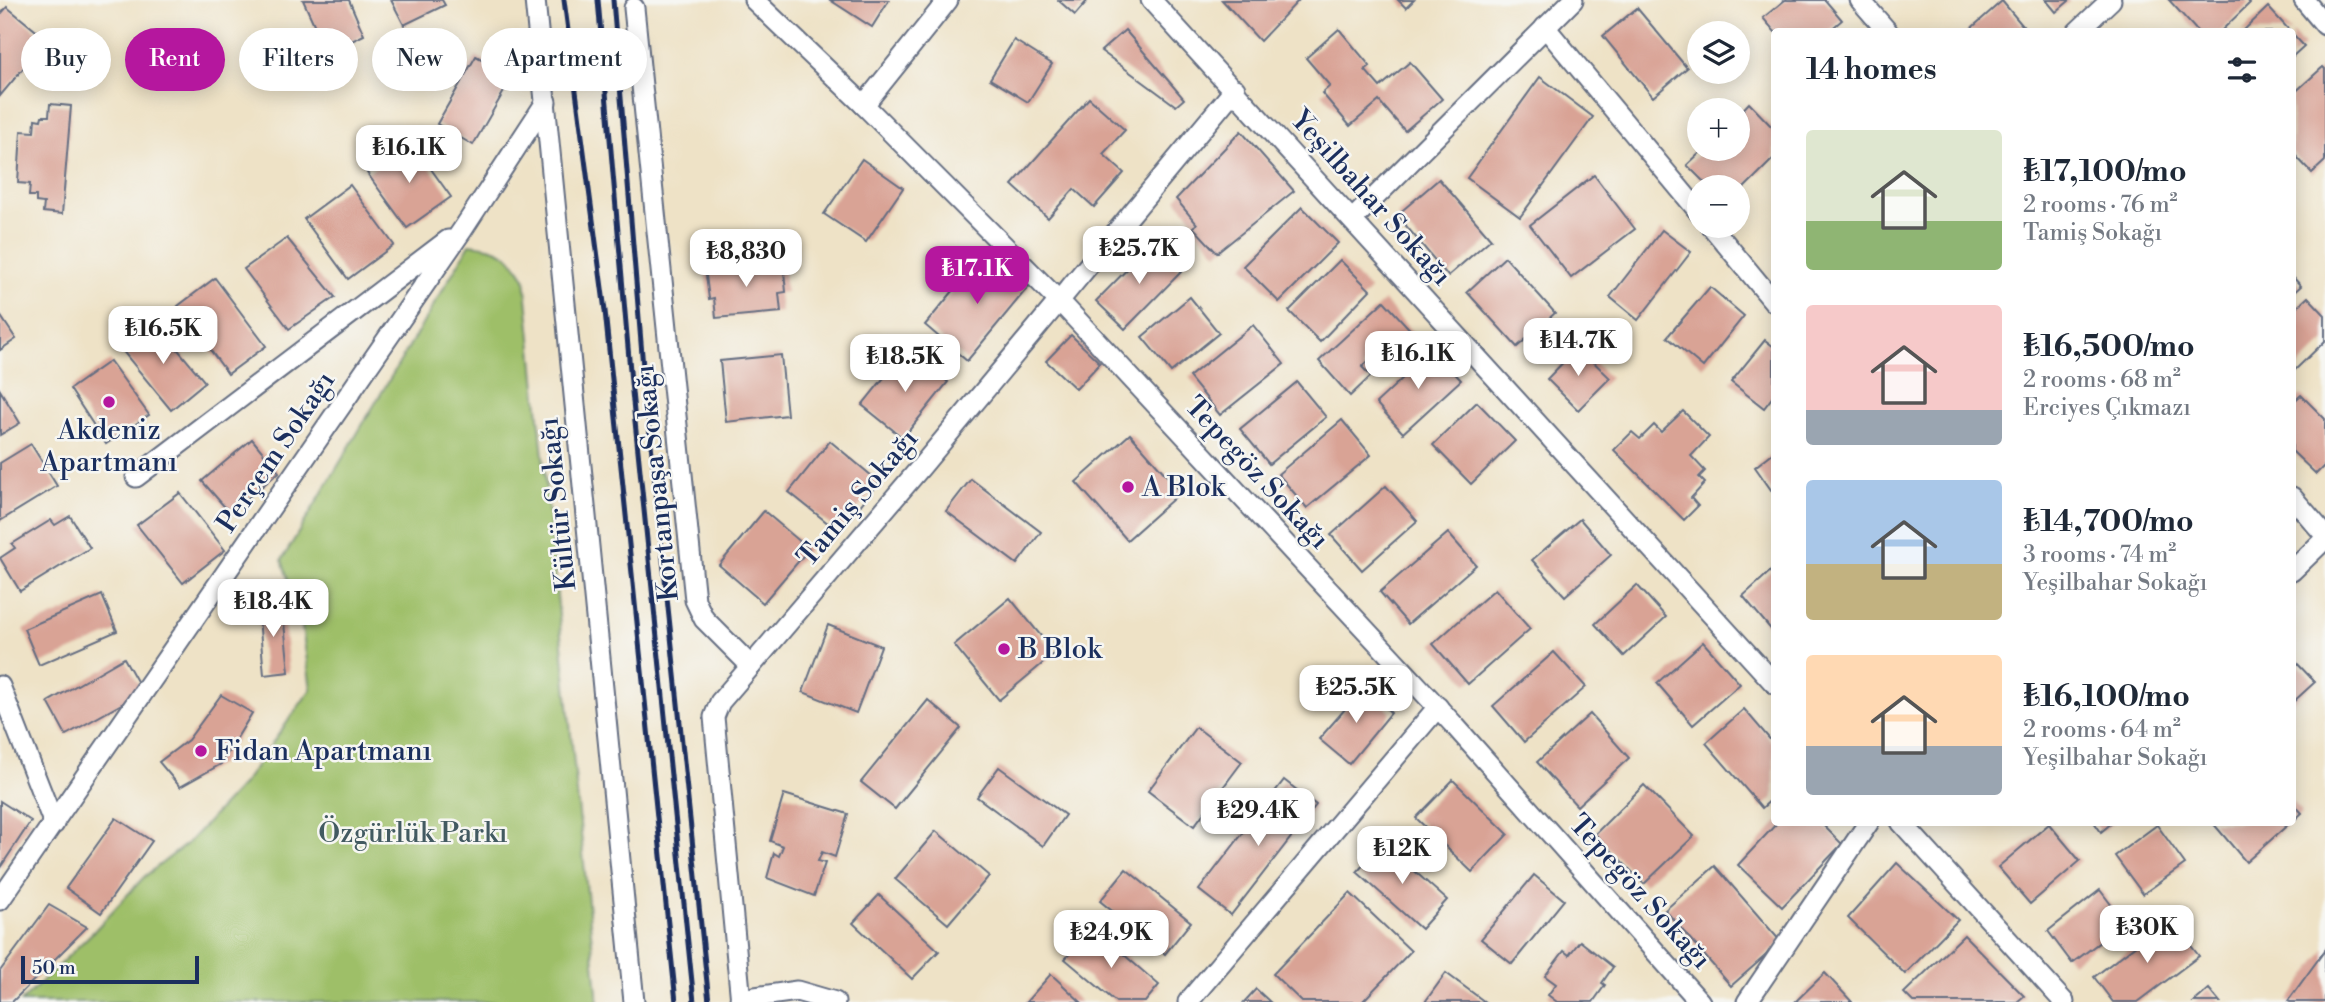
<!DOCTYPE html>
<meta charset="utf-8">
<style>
body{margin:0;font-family:"Libre Bodoni",serif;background:#f2f2f3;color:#1f2937;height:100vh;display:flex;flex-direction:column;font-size:26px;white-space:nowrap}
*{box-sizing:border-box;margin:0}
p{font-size:23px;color:#747a83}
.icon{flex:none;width:38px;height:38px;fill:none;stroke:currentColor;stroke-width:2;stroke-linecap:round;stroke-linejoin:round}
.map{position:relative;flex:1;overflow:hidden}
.details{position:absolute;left:1771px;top:28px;width:525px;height:798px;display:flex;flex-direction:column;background:#fff;border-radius:7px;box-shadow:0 4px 18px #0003}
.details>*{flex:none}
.guide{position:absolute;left:21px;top:28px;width:665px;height:63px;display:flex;gap:14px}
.controls{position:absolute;left:1687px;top:21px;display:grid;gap:14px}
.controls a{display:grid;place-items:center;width:63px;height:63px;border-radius:50%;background:#fff;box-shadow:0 4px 18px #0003;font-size:35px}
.scale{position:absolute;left:21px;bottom:18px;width:178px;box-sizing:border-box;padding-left:7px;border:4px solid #1b2f5e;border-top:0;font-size:19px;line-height:24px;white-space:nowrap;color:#1b2f5e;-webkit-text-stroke:5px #f6f6f2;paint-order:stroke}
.price{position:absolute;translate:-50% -60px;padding:0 16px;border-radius:14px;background:#fff;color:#222;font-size:23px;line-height:46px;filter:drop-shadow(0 2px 4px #0008)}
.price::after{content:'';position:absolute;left:50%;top:42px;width:21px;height:16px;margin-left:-10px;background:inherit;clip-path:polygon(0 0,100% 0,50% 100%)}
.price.active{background:#b5179e;color:#fff}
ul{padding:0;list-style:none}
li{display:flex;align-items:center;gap:21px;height:175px;padding:0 35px}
li span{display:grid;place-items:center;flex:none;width:196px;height:140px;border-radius:7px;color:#555}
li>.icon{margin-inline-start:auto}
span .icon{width:84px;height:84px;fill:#fffc;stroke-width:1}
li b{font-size:30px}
h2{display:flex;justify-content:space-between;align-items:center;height:84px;padding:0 35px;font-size:30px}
.pill{padding:0 24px;border-radius:32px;background:#fff;box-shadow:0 4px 18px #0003;font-size:24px;line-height:63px}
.pill.active{background:#b5179e;color:#fff}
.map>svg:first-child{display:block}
.green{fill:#9ebf68;stroke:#5c7763;stroke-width:2}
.building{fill:#d9a395}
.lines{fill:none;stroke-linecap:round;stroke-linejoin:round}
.minor-casing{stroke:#656e82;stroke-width:23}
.minor{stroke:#fff;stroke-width:19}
.rail{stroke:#1b2f5e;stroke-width:5}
.poi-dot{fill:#b5179e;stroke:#f6f6f2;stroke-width:2.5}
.labels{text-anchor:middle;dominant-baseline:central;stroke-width:5;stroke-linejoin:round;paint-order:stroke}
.street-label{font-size:28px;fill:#1b2f5e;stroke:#f6f6f2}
.poi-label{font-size:28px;fill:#1b2f5e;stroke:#f6f6f2;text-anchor:start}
.park-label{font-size:28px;fill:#425a61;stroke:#f6f6f2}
</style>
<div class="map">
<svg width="2325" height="1002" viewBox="0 0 2325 1002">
<rect width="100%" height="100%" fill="#f6f6f2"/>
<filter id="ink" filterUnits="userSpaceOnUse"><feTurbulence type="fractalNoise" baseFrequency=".0143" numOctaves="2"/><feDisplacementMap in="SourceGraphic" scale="14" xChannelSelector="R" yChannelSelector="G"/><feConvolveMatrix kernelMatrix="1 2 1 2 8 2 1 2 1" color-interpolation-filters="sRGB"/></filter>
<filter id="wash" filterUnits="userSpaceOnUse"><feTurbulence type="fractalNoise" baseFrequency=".00686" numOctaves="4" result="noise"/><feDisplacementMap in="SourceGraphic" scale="28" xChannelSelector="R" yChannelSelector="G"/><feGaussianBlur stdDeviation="1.57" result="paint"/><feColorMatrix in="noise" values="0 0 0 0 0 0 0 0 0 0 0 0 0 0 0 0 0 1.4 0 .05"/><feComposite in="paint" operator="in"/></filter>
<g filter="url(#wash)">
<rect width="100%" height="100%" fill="#eee2c6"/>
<path class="green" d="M470 244C500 247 509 252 525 278L598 1002H21L95 930 144 877 188 843 243 784 311 689 301 620 282 560Z"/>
<g id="blocks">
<g class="building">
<polygon points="303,0 349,0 364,35 327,53"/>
<polygon points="391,0 442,0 445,5 404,25"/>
<polygon points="830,0 889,0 872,27"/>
<polygon points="1058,0 1088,0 1075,15"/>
<polygon points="1222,0 1299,0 1260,41"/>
<polygon points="1398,0 1414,0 1406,8"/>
<polygon points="1785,0 1825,0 1842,20 1828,32 1775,32 1763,18"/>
<polygon points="2046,0 2070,0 2056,12"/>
<polygon points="2169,0 2247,0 2250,3 2220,32 2198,32"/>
<polygon points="2002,1 2028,32 1967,32"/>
<polygon points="7,7 47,40 0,96 0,15"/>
<polygon points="2268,7 2291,32 2242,32"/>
<polygon points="1637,8 1687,68 1653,97 1603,36"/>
<polygon points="1339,29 1370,66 1365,70 1380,87 1410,62 1442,99 1405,131 1379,101 1350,126 1322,93 1330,86 1306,58"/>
<polygon points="1125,30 1184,99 1176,106 1101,51"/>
<polygon points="2292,33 2304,46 2292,57"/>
<polygon points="1014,40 1052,64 1028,102 990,79"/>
<polygon points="476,56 513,76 473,145 437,124"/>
<polygon points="2323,67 2325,69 2325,161 2312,173 2292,152 2292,95"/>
<polygon points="1540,77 1593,117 1520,217 1467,178"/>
<polygon points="1089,98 1125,130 1103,154 1124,173 1094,207 1074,189 1048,218 1012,185"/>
<polygon points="1749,103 1774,129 1774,158 1738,194 1738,187 1709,187 1687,165 1704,149 1738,149 1738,115"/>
<polygon points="50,104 71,106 62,214 43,212 44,203 36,202 36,196 29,196 30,184 18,183 21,131 34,132 35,119 41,120 42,116 49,116"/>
<polygon points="1241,131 1294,191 1217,253 1193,227 1197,224 1176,199"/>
<polygon points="411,141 451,197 407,228 367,173"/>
<polygon points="862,159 903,188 866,242 824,214"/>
<polygon points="1594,175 1635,229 1571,278 1530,225"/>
<polygon points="1439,179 1491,239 1448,276 1397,215"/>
<polygon points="350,185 394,245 348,279 304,219"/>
<polygon points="1302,207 1338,243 1279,302 1243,266"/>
<polygon points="1662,230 1691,252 1638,320 1610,297"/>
<polygon points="287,238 335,297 289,329 244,269"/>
<polygon points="1153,243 1182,271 1125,329 1096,301"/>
<polygon points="987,250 1029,286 967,361 925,325"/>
<polygon points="1505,257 1555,313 1517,347 1467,292"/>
<polygon points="1340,260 1370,290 1320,342 1289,311"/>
<polygon points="783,261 786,292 779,293 781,312 716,318 714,298 709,299 705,268"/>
<polygon points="2292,276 2301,286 2292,294"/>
<polygon points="215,278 266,346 228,374 178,306"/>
<polygon points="1710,287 1744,316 1703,367 1667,337"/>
<polygon points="1190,297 1219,333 1171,372 1142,337"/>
<polygon points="2308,297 2325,315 2325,341 2292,373 2292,312"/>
<polygon points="1384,301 1415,335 1385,363 1376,354 1362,367 1371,376 1350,396 1319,361"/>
<polygon points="0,315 16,339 0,350"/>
<polygon points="154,321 205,382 171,410 121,349"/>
<polygon points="1253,325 1284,364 1220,415 1189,377"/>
<polygon points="1071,335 1100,363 1076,389 1046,361"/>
<polygon points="1765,340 1774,347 1774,395 1764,408 1731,382"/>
<polygon points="1578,347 1610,378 1578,410 1547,379"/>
<polygon points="907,349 948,382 903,438 862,405"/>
<polygon points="1433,350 1461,380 1403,433 1376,403"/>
<polygon points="781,355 787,415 726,422 720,361"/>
<polygon points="110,361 149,415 106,444 70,389"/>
<polygon points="1297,382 1326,417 1269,464 1240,429"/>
<polygon points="0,390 20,423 0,435"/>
<polygon points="2301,395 2325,419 2325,465 2316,474 2292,451 2292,403"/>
<polygon points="1477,402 1515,441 1471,484 1433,445"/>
<polygon points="1683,411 1709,437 1691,456 1705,471 1699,477 1705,483 1691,498 1698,506 1684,520 1614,450 1632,432 1640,439 1654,425 1661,432"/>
<polygon points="1342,420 1371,455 1307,508 1278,474"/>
<polygon points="1130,434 1181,492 1127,540 1076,482"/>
<polygon points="252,439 279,472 230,513 202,481"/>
<polygon points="830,441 879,482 839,532 789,492"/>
<polygon points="31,444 57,486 0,521 0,463"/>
<polygon points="1774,452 1774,494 1755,467"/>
<polygon points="971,479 1041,532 1017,564 946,511"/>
<polygon points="1386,486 1417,521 1362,570 1331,535"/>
<polygon points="180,493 225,550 183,583 137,525"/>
<polygon points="764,511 809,549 763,603 719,565"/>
<polygon points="70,516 90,548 20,591 0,558 15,548 12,544 51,520 55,525"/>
<polygon points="1580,519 1611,555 1565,596 1532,560"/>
<polygon points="1448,533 1476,565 1408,624 1380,592"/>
<polygon points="1774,568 1774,633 1743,596"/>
<polygon points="1637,585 1666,617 1624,656 1595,624"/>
<polygon points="1495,589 1530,629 1468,684 1433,644"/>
<polygon points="102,595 117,631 39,665 24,629"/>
<polygon points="1010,598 1055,653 999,700 954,645"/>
<polygon points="282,603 289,672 264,675 258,606"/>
<polygon points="828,625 881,646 856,713 803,692"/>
<polygon points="1703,642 1740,684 1693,725 1657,683"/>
<polygon points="1554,652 1586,687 1524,742 1493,706"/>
<polygon points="124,658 143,692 66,735 48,702"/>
<polygon points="2292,658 2315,682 2292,703"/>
<polygon points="1366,685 1391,713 1349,764 1319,739"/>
<polygon points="221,695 252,713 221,764 180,787 159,762 188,740"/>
<polygon points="928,700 961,728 895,809 861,782"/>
<polygon points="1744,709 1774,744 1774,797 1762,808 1706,743"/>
<polygon points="1590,714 1629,758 1577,806 1537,762"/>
<polygon points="1196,727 1242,762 1194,826 1148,791"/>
<polygon points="999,767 1065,815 1043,846 977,797"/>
<polygon points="1284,780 1316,805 1231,915 1199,890"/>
<polygon points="1453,780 1508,834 1472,872 1416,818"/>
<polygon points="1644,785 1694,836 1644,884 1595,834"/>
<polygon points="784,794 848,814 835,857 822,852 818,861 825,863 814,896 767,878 774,853 779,856 783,846 770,841"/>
<polygon points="0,801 31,821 0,868"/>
<polygon points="2292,802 2302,813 2292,822"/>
<polygon points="116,818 152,841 101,913 66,888"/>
<polygon points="1778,822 1820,822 1842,844 1782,907 1738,865"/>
<polygon points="2094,822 2113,822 2101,832"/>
<polygon points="2212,822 2291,822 2246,862"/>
<polygon points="2049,824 2080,861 2030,904 1998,867"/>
<polygon points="2157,825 2185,864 2143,894 2115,856"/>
<polygon points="936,831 989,876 948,924 895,879"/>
<polygon points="1383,843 1447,900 1421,929 1357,872"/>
<polygon points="1897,863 1958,920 1905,974 1848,918"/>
<polygon points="1715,866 1781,942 1731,986 1665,910"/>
<polygon points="1126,869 1191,922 1165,954 1100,901"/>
<polygon points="1534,875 1564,900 1512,964 1481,939"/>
<polygon points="2100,890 2125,923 2072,963 2048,931"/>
<polygon points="1350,893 1411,951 1362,1002 1302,1002 1273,974"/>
<polygon points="879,895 939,951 912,979 853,923"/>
<polygon points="49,905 87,927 12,1002 0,1002 0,971"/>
<polygon points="2170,919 2199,956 2138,1002 2113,1002 2094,977"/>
<polygon points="1092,927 1159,985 1145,1002 1116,1002 1065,959"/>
<polygon points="1964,935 2024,996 2017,1002 1913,1002 1904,993"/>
<polygon points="1580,941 1613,967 1602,983 1605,985 1593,1002 1557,1002 1548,995 1556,984 1545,976 1564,951 1569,955"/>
<polygon points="2325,950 2325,1002 2290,1002 2288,1001"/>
<polygon points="1446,973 1485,1002 1425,1002"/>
<polygon points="1825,973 1852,1002 1795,1002"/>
<polygon points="1051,974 1081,1002 1026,1002"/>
<polygon points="1256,989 1270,1002 1244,1002"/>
<polygon points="2209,989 2220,1002 2194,1002"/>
</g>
</g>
</g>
<g filter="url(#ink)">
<use href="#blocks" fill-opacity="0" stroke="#656e82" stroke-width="2"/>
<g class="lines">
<g class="minor-casing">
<g id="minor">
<polyline points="535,0 634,1002"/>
<polyline points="754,0 864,105 1066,308 1455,726 1700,1002"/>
<polyline points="1151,0 1774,683"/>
<polyline points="1860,0 1888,32"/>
<polyline points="2304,0 2325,25"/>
<polyline points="634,8 695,600 704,619 751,666 720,702 714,717 741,1002"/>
<polyline points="1545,27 1699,212"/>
<polyline points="2077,32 2111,0"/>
<polyline points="864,105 948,0"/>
<polyline points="1352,220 1573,0"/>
<polyline points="1711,226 1774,302"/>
<polyline points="136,477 448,240"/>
<polyline points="2292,497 2325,535"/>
<polyline points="2292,571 2325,539"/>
<polyline points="751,666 921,467 1235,89"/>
<polyline points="0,686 54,824"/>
<polyline points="1901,822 2064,1002"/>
<polyline points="0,900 463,229 546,102"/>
<polyline points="740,999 797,991 835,1002"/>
<polyline points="1188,1002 1438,707"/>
<polyline points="1747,1002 1869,822"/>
</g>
</g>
<use href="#minor" class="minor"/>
<g class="rail">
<polyline points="564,0 605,311 676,1002"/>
<polyline points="598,0 631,382 694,1002"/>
<polyline points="613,0 643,367 709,1002"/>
</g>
</g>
</g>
<g class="poi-dot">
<circle cx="109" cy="402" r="7"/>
<circle cx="1128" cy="487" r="7"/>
<circle cx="1004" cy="649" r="7"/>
<circle cx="201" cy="751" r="7"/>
</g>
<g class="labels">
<g class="street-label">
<text transform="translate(1371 198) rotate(48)">Yeşilbahar Sokağı</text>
<text transform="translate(276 452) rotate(-56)">Perçem Sokağı</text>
<text transform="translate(1257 473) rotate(47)">Tepegöz Sokağı</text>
<text transform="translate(657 483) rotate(-96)">Kortanpaşa Sokağı</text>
<text transform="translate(858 498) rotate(-50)">Tamiş Sokağı</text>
<text transform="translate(558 504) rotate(-96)">Kültür Sokağı</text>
<text transform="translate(1640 892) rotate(48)">Tepegöz Sokağı</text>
</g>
<g class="poi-label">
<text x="109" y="430" text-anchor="middle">Akdeniz<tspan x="109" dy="32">Apartmanı</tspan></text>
<text x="1142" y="487">A Blok</text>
<text x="1018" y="649">B Blok</text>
<text x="215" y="751">Fidan Apartmanı</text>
</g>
<g class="park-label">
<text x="413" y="833">Özgürlük Parkı</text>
</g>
</g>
</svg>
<div class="controls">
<a><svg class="icon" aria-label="layers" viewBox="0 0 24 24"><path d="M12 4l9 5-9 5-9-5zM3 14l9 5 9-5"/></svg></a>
<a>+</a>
<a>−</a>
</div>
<div class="scale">50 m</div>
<b class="price" style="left:409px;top:185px">₺16.1K</b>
<b class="price" style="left:1139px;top:286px">₺25.7K</b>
<b class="price" style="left:746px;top:289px">₺8,830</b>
<b class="price active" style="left:977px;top:306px">₺17.1K</b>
<b class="price" style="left:163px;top:366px">₺16.5K</b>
<b class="price" style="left:1578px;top:378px">₺14.7K</b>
<b class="price" style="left:1418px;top:391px">₺16.1K</b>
<b class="price" style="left:905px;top:394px">₺18.5K</b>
<b class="price" style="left:273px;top:639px">₺18.4K</b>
<b class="price" style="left:1356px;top:725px">₺25.5K</b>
<b class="price" style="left:1258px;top:848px">₺29.4K</b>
<b class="price" style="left:1402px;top:886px">₺12K</b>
<b class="price" style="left:2147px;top:965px">₺30K</b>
<b class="price" style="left:1111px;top:970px">₺24.9K</b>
<div class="guide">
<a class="pill">Buy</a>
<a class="pill active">Rent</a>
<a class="pill">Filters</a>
<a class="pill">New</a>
<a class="pill">Apartment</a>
</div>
<section class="details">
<h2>14 homes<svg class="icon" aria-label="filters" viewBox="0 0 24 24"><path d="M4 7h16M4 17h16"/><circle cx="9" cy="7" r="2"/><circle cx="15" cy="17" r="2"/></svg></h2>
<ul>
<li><span style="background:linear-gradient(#dfe7d0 65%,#8fb573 0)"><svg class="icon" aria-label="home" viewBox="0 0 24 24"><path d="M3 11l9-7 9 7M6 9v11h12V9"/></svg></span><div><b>₺17,100/mo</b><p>2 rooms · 76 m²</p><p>Tamiş Sokağı</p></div></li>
<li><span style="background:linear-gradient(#f6c9c9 75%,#9aa5b1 0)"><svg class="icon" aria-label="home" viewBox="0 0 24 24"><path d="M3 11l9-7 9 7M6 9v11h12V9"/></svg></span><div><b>₺16,500/mo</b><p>2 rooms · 68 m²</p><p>Erciyes Çıkmazı</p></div></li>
<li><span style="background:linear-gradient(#a9c7e8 60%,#c2b280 0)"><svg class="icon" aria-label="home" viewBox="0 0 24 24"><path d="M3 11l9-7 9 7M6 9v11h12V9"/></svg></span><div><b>₺14,700/mo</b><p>3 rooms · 74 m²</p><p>Yeşilbahar Sokağı</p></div></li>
<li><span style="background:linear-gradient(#ffd9b3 65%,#9aa5b1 0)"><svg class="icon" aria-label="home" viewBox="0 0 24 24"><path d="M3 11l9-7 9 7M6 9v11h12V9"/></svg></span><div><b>₺16,100/mo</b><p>2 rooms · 64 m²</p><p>Yeşilbahar Sokağı</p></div></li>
</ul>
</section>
</div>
